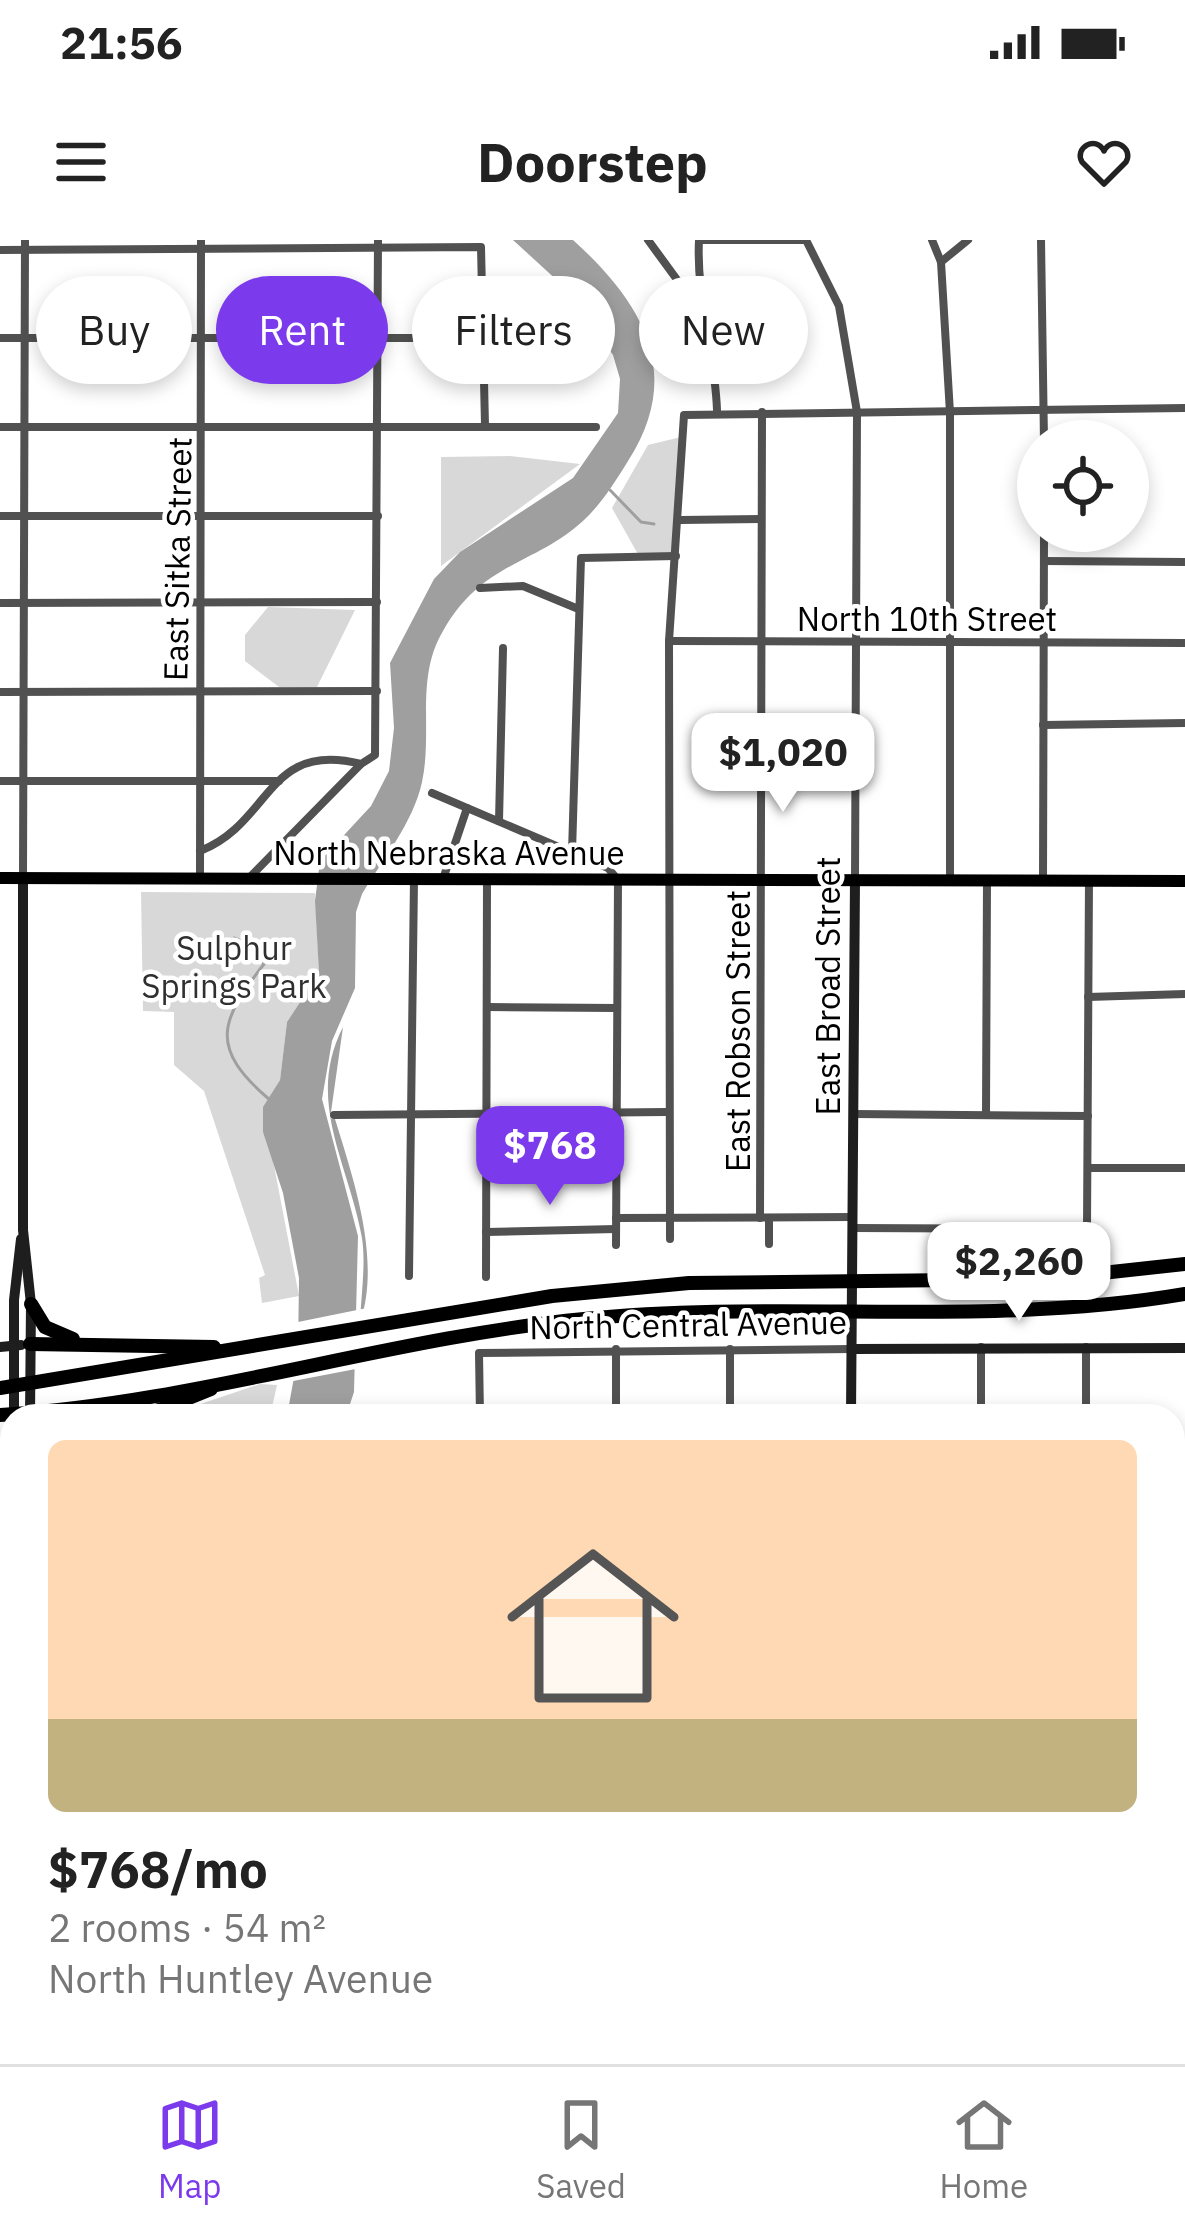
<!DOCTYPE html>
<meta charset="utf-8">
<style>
body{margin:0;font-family:"IBM Plex Sans",sans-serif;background:#f6f6f6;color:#222;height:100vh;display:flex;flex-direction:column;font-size:45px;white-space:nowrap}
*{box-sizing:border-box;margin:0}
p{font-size:39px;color:#767676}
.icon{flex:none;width:66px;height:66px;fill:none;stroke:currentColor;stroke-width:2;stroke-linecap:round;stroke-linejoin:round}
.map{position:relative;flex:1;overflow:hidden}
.panel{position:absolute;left:0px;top:1164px;width:1185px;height:660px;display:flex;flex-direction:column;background:#fff;border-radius:36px 36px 0 0;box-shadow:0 6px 18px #0003}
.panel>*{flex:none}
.banner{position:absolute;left:36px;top:36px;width:1113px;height:108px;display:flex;gap:24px}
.tools{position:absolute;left:1017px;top:180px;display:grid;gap:24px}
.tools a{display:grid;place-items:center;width:132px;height:132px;border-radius:50%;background:#fff;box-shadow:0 6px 18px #0003;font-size:60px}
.price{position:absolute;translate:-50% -102px;padding:0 27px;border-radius:24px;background:#fff;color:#222;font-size:39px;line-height:78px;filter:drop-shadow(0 3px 6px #0008)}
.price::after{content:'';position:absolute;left:50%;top:72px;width:36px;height:27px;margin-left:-18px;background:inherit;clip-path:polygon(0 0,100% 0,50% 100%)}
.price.current{background:#7c3aed;color:#fff}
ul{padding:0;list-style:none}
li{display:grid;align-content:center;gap:24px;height:636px;padding:0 48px}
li+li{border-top:3px solid #e0e0e0}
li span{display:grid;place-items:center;height:372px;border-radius:18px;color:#555}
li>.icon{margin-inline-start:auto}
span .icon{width:216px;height:216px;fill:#fffc;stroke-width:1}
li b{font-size:51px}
.chip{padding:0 42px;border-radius:54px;background:#fff;box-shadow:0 6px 18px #0003;font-size:42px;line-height:108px}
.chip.current{background:#7c3aed;color:#fff}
.status{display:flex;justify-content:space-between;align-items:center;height:84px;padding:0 60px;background:#fff;direction:ltr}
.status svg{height:33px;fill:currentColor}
header{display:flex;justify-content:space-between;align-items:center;height:156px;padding:0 48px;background:#fff;font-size:54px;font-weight:800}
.dock{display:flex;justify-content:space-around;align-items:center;height:168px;border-top:3px solid #e0e0e0;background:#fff;font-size:33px;color:#767676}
.dock a{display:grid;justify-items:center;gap:6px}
.dock .current{color:#7c3aed}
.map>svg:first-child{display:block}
.green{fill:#d8d8d8}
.water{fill:#9f9f9f}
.pier{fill:#fff}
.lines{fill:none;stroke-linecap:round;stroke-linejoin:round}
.stream{stroke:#9f9f9f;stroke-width:3}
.street{stroke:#515151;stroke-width:8}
.secondary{stroke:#1e1e1e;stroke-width:10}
.primary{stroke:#000;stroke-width:12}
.highway{stroke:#000;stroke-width:14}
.labels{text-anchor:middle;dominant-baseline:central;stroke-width:9;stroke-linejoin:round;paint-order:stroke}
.street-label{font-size:33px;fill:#000;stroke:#fff}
.park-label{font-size:33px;fill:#2f2f2f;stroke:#fff}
</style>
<div class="status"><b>21:56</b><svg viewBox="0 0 49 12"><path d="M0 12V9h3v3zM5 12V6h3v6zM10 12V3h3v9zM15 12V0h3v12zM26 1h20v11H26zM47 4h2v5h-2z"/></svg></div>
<header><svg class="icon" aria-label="menu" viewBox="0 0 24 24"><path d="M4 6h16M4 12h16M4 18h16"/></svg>Doorstep<svg class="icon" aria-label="heart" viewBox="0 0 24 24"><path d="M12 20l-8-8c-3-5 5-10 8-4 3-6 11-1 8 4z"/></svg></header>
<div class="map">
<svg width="1185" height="1824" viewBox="0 0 1185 1824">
<rect width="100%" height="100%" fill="#fff"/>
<g class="green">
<polygon points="681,197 676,316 639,316 612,268 648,205"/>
<polygon points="510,216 580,224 441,326 441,217"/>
<polygon points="268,367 355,370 317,447 279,447 245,421 245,395"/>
<polygon points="141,652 315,653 319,733 287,782 280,840 263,868 299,1056 262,1063 259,1038 265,1035 204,851 174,825 174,772 143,771"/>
<polygon points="260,1144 277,1145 270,1176 165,1176"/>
</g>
<g class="water">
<path d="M513 0H573C644 64 684 134 628 221 615 242 602 263 584 280 534 326 483 321 443 391 415 438 433 491 422 542 413 583 383 619 362 654L356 672 355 748 332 801 322 859 358 996 354 1152 346 1176H287L298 1115 299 1038 283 953 263 892V867L280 840 287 782 319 733 315 661 320 621 371 566 389 531 394 488 390 423 434 339 460 312 573 238 618 173 620 139 613 115 572 54Z"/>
<path d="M343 787 330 879H335C355 944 381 1020 360 1083 361 1055 366 1025 362 998 349 924 305 861 343 787Z"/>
</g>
<polygon class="pier" points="367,1068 361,1128 288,1142 293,1083"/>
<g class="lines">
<g class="stream">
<polyline points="610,250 641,282 654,284"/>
<path d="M234 698 257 708 264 724C219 782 209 808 270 860"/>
</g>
<g class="street">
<polyline points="648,0 678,41 696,47"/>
<polyline points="699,0 806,0 839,66 857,172 855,639"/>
<path d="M699 0C696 59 715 111 717 170"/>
<polyline points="932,0 941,22 950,173 950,640"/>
<polyline points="1041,0 1044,201"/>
<polyline points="0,10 481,7 485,185"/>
<polyline points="941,22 968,0"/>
<polyline points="0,98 590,98"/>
<polyline points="0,187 596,187"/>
<polyline points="0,276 378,276"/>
<polyline points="680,280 761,279"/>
<polyline points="1044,321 1185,322"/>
<polyline points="480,348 523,346 576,368"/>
<polyline points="0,363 377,362"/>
<polyline points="669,401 1185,403"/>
<polyline points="0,452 377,451"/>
<polyline points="1043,485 1185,483"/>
<polyline points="0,541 279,541"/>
<polyline points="432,553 608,628 618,640 616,1005"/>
<polyline points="499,581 503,408"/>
<path d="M200 611C272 583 266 500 361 524L375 515 378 0"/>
<polyline points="572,612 581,318 676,316"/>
<polyline points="23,638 25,0"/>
<polyline points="200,638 201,0"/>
<polyline points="249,638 360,525"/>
<polyline points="443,639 467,568"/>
<polyline points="1043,640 1044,291"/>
<polyline points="1088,757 1185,754"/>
<polyline points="487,767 617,768"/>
<polyline points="854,874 1088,876"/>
<polyline points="334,875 667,872"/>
<polyline points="986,875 987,640"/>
<polyline points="1088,928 1185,928"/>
<polyline points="616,978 853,977"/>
<polyline points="760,978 762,172"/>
<polyline points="853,988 1087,989 1089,640"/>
<polyline points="486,992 616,989"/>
<polyline points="670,999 669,401 684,175 1185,168"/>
<polyline points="769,1004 769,978"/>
<polyline points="409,1036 414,639"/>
<polyline points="486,1037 487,640"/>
<polyline points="480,1176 479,1113 852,1109"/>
<polyline points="616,1176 616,1109"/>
<polyline points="730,1176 730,1109"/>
<polyline points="981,1176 981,1107"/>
<polyline points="1086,1176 1086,1107"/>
<polyline points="1173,1337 1185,1337"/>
<polyline points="1173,1760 1185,1760"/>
<polyline points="149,1812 151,1824"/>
<polyline points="237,1823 616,1819"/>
<polyline points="848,1824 848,1812"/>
<polyline points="1084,1824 1085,1812"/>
</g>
<g class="secondary">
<polyline points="23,638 23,990 31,1064 30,1176"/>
<polyline points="0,1107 21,1105"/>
<polyline points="852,1109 1185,1108"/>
<polyline points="14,1176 14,1060 21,999"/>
<polyline points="851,1176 855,639"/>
<polyline points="0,1222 12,1221"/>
</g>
<g class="primary">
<polyline points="0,638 1185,641"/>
<polyline points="1173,1579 1185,1579"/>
<polyline points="0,1580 12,1580"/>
</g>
<g class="highway">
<polyline points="31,1064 45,1087 73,1099"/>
<polyline points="30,1104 214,1107"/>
<polyline points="0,1148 552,1056 689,1043 1047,1039 1185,1024"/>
<path d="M0 1175C197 1163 388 1098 584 1079 784 1059 987 1088 1185 1054"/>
<polyline points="144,1176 211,1149"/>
</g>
</g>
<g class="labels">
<g class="street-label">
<text transform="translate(177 319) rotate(-89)">East Sitka Street</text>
<text x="927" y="378">North 10th Street</text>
<text x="449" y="612">North Nebraska Avenue</text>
<text transform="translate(827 746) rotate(-90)">East Broad Street</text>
<text transform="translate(737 791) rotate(-90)">East Robson Street</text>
<text transform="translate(688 1084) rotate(-1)">North Central Avenue</text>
</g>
<g class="park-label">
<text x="234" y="707">Sulphur<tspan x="234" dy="38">Springs Park</tspan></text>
</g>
</g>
</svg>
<div class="tools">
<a><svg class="icon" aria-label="locate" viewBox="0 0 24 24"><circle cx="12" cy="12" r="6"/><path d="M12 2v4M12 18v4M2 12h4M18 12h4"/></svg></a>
</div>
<b class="price" style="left:783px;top:575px">$1,020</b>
<b class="price current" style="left:550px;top:968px">$768</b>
<b class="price" style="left:1019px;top:1084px">$2,260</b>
<div class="banner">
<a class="chip">Buy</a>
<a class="chip current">Rent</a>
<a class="chip">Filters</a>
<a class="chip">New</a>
</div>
<section class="panel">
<ul>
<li><span style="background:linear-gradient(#ffd9b3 75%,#c2b280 0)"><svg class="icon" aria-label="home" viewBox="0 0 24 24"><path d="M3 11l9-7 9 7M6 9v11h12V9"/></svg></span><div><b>$768/mo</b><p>2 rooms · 54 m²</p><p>North Huntley Avenue</p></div></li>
</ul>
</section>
</div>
<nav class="dock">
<a class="current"><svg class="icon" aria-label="map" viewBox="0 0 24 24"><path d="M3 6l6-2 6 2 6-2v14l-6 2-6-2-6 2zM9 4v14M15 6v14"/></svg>Map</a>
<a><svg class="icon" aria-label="saved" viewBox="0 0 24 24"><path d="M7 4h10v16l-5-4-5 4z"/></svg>Saved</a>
<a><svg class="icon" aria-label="home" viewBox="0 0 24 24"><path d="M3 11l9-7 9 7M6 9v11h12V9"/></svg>Home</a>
</nav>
